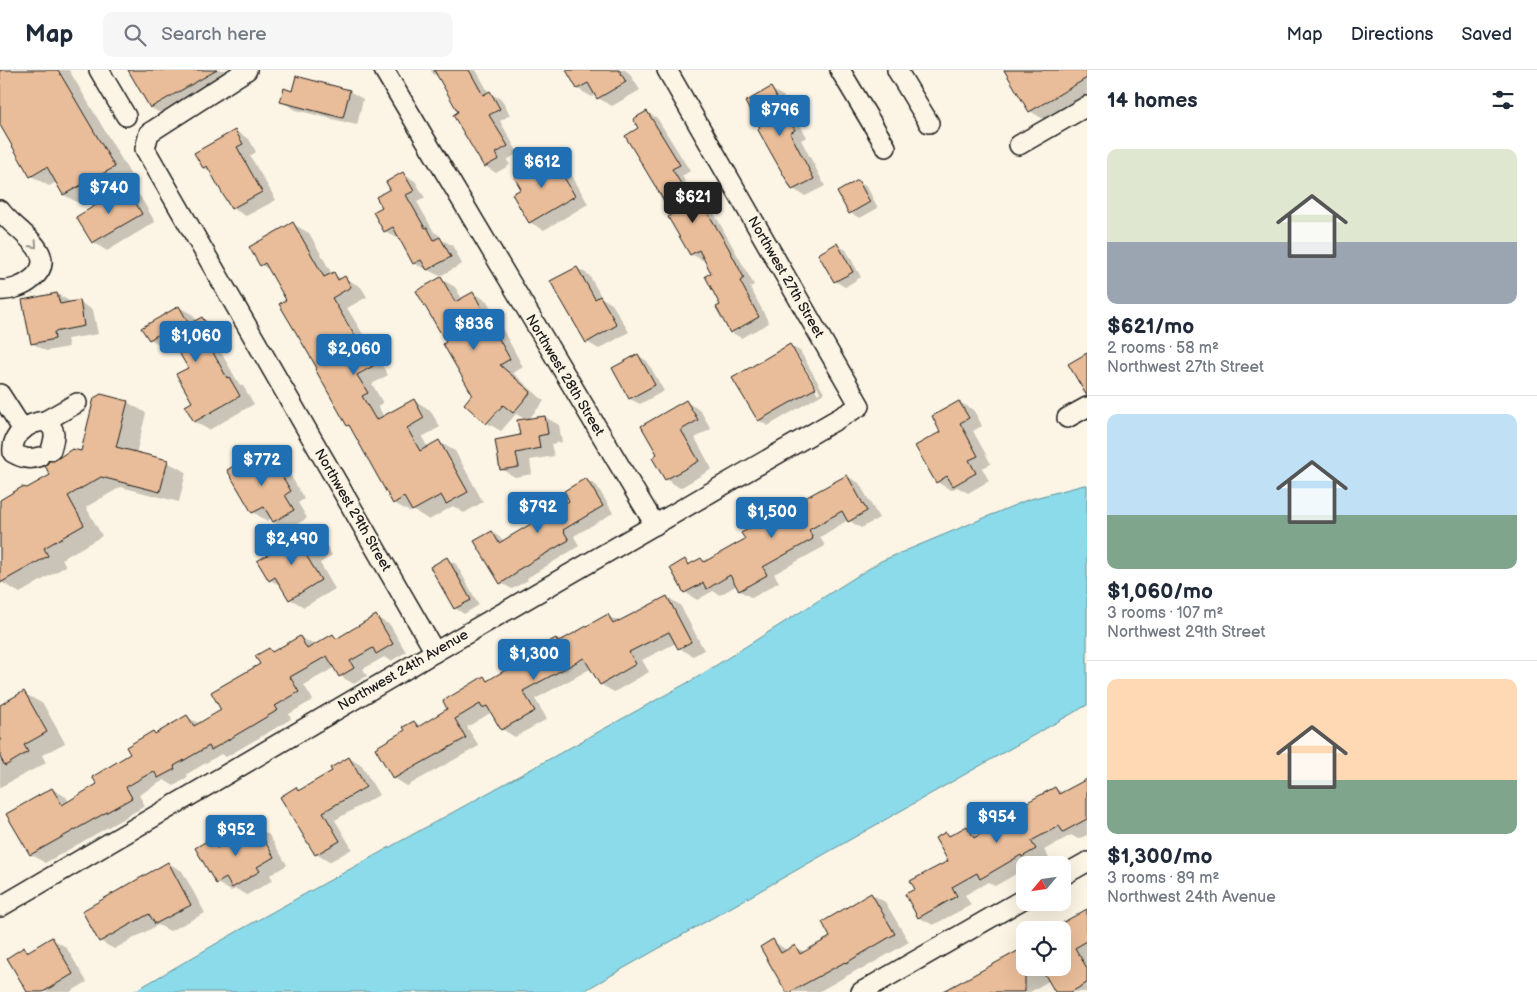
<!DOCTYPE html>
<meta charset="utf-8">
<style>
body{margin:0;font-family:"Balsamiq Sans",sans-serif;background:#f6f6f7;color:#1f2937;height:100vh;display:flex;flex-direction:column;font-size:19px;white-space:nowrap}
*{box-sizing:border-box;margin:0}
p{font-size:16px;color:#747a83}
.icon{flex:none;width:28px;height:28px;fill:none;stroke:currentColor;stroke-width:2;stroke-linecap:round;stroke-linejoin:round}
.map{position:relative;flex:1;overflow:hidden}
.sheet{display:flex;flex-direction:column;background:#fff;width:450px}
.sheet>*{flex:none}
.needle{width:32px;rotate:241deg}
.tools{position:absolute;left:1016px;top:786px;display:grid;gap:10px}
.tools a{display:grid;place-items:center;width:55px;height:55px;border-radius:10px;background:#fff;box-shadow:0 5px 20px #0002;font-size:25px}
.price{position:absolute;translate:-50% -42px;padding:0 11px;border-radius:5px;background:#1f6fb2;color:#fff;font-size:16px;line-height:32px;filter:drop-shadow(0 1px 2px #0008)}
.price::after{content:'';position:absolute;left:50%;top:30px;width:15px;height:11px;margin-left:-8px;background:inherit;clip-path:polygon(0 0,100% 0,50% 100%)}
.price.selected{background:#222;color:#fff}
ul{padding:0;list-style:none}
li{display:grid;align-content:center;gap:10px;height:265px;padding:0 20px}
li+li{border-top:1px solid #e0e1e3}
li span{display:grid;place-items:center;height:155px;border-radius:10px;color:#555}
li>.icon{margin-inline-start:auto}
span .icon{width:90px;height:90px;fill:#fffc;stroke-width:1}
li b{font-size:21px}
h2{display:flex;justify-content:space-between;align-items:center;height:60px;padding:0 20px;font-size:21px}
header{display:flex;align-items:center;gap:30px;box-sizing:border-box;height:70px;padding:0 25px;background:#fff;border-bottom:1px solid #e0e1e3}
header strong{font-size:24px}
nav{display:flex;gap:28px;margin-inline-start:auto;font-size:18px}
.search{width:350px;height:45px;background:#f6f6f7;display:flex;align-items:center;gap:12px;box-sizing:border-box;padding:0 18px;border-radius:10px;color:#747a83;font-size:19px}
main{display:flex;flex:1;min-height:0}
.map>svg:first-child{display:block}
.water{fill:#8cdbea;stroke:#5f8f98}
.shadow{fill:#0003;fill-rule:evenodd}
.building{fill:#e9bd99;stroke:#1c1c1c}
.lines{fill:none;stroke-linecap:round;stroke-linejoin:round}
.minor-casing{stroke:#1c1c1c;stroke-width:22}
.minor{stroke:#fcf5e5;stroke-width:19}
.oneway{stroke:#97938b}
.labels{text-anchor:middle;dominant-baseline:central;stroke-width:4;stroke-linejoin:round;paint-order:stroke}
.street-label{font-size:14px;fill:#1c1c1c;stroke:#fcf5e5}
</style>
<header>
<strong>Map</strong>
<div class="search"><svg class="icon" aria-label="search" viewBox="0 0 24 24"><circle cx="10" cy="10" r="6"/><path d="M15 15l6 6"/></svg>Search here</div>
<nav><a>Map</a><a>Directions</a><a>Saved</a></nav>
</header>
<main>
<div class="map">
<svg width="1087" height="922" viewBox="0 0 1087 922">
<rect width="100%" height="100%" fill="#fcf5e5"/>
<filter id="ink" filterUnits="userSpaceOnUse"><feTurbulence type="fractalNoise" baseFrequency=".02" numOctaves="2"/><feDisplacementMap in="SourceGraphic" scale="10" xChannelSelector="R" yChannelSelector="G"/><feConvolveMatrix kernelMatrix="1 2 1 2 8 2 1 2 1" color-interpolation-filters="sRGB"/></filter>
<g filter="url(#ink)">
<polygon class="water" points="1084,415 1087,415 1087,635 582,922 133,922 238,861 696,608 881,491 1027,430"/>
<g class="shadow">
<polygon points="0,0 69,0 132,107 82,135 64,125 57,112 49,116 31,106 0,53"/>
<polygon points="129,0 253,0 170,48 151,38"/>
<polygon points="431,0 476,0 489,23 501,29 510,45 500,51 518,83 507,90 510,95 496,103 485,96 460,42 441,8 433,4"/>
<polygon points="567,0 625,0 629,3 640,20 612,36 598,28 596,24 592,27 578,19"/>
<polygon points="1005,0 1087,0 1087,30 1048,52 1030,41"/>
<polygon points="771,19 783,26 807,67 801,70 825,116 805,126 793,119"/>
<polygon points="349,21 363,29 357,55 296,40 282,32 293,22"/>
<polygon points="647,42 657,48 690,101 682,106 697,131 699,130 710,136 754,215 750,217 769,253 741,268 731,262 713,204 705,188 702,190 691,184 674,144 640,58"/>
<polygon points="235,61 249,69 256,82 250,86 276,130 246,146 232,138 212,102 204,98"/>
<polygon points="551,87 566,95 588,134 544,160 529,152 522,119"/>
<polygon points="403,104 415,111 425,128 417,132 434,162 439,165 442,170 452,175 462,194 440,206 413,193 399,167 397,168 385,161 383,138 392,119"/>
<polygon points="858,112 867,117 878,138 860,148 850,143"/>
<polygon points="126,118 140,126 155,152 107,181 93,172"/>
<polygon points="293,154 309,163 332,204 343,209 345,208 361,217 367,227 347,238 388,305 372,314 383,333 378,336 384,347 414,330 430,340 440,357 422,367 428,378 439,372 455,381 483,432 464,443 453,436 429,450 413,440 410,442 394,433 351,356 348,355 319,299 288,230 270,200 261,195"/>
<polygon points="837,175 846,180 861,207 845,217 835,211"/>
<polygon points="577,198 589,205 602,228 612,234 629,262 599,279 587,272"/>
<polygon points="441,209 455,217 462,229 473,223 487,231 523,297 513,303 544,331 528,350 545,347 559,355 562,372 551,374 554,386 530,390 532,404 515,407 501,399 521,366 527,350 516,344 501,361 487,353 447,273"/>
<polygon points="57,224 71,232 79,232 93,240 98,264 67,269 69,277 46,281 32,273"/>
<polygon points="179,237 193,245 196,251 202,248 216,256 225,272 218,277 239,314 243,316 254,334 209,360 195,352 187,337 193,333 189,298 174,271 164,277 150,269"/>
<path d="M790 276 800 281 824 323 768 356 758 350ZM793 282H796L820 322 818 324Z"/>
<polygon points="638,285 647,291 664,321 640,334 630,329 614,299"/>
<polygon points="127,332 146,343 136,384 167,392 186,402 179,432 121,417 86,437 102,466 62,489 66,496 20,523 1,512 0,509 0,431 27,419 51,406 54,392 82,383"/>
<polygon points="686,332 700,340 711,359 695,368 712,399 680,418 666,409 658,385"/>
<polygon points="959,332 974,340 982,356 973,361 991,394 982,398 989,411 968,423 957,417 951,420 937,412"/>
<polygon points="259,383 274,391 277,398 291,406 304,429 298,433 307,448 288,460 273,452 271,448 267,451 253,442"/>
<polygon points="847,406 859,413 879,448 861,458 848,450 820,467 825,476 774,504 779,512 752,528 740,521 737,515 720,525 713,521 697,530 685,522 671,498 685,491 692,495 701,489 707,492"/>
<polygon points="586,409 597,416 613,443 574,466 579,476 527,508 528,510 512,519 501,513 492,462 505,471 571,431"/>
<polygon points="309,462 323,470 332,485 320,493 335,519 304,537 290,529 283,517 270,510"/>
<polygon points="447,489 456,494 479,535 464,544 455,538"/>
<polygon points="667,527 680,535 704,580 693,586 679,578 676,573 642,590 649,602 614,622 600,614 592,598 535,629 547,649 515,667 502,659 492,642 467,657 479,676 407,716 394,708 407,661 414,652 421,656 449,640 484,608 489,611 556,570 561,572 608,546 619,552"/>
<polygon points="376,547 390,555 406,582 391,591 384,587 363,599 367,606 354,614 340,606 335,597 304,615 313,630 289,644 291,649 226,687 221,684 187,704 188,707 174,716 164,710 139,725 145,736 45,793 31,784 52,719 66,727 69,732 98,715 132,685 153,663 156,665 187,647 200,654 223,641 262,595 269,580 273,582 300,567 314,575 333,565 338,568"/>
<polygon points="24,623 43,634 65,673 42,685 46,693 0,717 0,636"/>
<polygon points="349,688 362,696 379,725 335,750 352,779 329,792 316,784 296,718 301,721 334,702"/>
<polygon points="1087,710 1087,765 1078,769 1071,765 1044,780 1049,788 1037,794 1035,793 1032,795 1025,795 1025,799 995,816 988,812 965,825 971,835 933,855 918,847 916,819 950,791 946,763 952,766 967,757 981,766 998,755 1009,735 1016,739 1055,718 1063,723"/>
<polygon points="255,757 269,765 287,795 270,805 273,810 247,825 236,819 231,821 217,813 212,770 222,776"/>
<polygon points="168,793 182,801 205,843 170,861 158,855 114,879 100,871"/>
<polygon points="871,824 885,832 909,872 861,900 859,899 818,922 787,922 773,871 788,881 795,877 805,882 832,868"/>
<polygon points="1087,840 1087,922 1057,922 1050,910 1030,922 956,922 1020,881 1020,879 1025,876 1025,898 1062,898 1062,860 1053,860"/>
<polygon points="52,869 66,877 87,912 70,922 29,922 24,879 30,882"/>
</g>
<g class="building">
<polygon points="0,0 58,0 115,97 63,125 47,97 30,107 0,55"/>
<polygon points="128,0 217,0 150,38"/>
<polygon points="434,0 469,0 483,25 490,21 500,39 489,45 508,76 496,83 499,89 484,97 453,45 458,42"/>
<polygon points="566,0 619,0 626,12 597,29 588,13 577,19"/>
<polygon points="1004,0 1087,0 1087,8 1029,42"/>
<polygon points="296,6 350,20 343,48 280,32 284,18 292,21"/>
<polygon points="771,17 795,60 790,63 814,109 792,120 758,60 760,58 745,32"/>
<polygon points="647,41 680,95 672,99 692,132 699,128 728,177 744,208 740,211 759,247 730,263 716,237 720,235 705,206 711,203 699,180 690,185 668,147 672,144 625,66 638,58 633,49"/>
<polygon points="235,60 243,74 237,77 262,122 231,139 207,96 203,98 194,83"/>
<polygon points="551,85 575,126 529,153 512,124 521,119 514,107"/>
<polygon points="403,102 414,121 406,125 425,158 427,157 434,170 440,167 451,187 427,200 421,190 413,194 393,157 384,162 373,142 382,137 376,127 390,119 386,112"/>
<polygon points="858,110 870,132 849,144 837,122"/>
<polygon points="126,117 142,144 92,173 76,147"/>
<polygon points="293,152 324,207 334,202 338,210 345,206 351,217 332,228 373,296 357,305 368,323 362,326 376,350 414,329 424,348 407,358 420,381 439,370 468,422 446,434 441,425 412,441 404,427 393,434 349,355 347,356 315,299 317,298 279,234 286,230 265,193 260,196 249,177"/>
<polygon points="837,173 853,202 834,212 818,184"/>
<polygon points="577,197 595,229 600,226 617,255 586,273 550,211"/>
<polygon points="441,207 455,232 473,222 510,289 500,295 531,322 513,343 503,335 486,354 464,334 472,324 443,274 446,272 416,221"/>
<polygon points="57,223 60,234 80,230 84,256 54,262 55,269 31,274 22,230"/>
<polygon points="179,236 189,254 202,247 212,264 205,268 227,308 229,307 240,326 194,352 185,336 192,332 176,304 188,298 166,260 149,270 141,258"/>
<polygon points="790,274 816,318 758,351 732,308"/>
<polygon points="1087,283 1087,326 1068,294"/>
<polygon points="638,284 655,315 629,329 612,298"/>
<polygon points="101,324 128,331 116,377 168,390 160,422 101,407 68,426 84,455 44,478 48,486 0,513 0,430 22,417 27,418 50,405 45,396 49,391 54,391 72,379 81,381 94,328"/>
<polygon points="686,330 698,350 681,360 699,391 665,410 652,388 657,384 641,356"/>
<polygon points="959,331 969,348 960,353 978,386 969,390 976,403 953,416 947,406 936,413 915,376 940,362 932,346"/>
<polygon points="545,346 548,364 538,366 540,378 516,383 519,397 500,400 495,370 520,365 517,350"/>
<polygon points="259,381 270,400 276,396 291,421 285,425 294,440 273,452 264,437 252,443 227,400"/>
<polygon points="847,405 867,441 848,452 842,441 809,460 813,469 763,497 767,505 739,521 730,505 707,519 703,513 684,523 670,498 685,489 688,495 701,488 704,492 745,469 741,463"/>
<polygon points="586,408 603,436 563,460 569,470 516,501 517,503 500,514 474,471 492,461 499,473 569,431 564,421"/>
<polygon points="309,461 319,477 306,485 321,510 289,530 275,507 269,511 257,491"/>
<polygon points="447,487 471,530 454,539 430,497"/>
<polygon points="667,526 691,572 678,579 669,562 629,582 636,594 600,615 584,588 523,621 535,641 501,660 487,636 482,638 480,634 455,649 466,668 393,709 375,678 405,660 403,657 414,651 418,657 447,639 443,631 484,606 487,611 524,589 522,586 556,568 558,572 608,544 613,554"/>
<polygon points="376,545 393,574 376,584 373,578 350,591 354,598 339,607 327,586 290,607 299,622 275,636 278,640 211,680 209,676 174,696 175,699 158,708 154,701 126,717 132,728 30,785 6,744 52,718 62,735 97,714 92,707 130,684 126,677 153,661 155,664 187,645 194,656 221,640 211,622 260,594 255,586 269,578 272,582 300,566 307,579 333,564 336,569"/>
<polygon points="24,621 47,662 24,675 28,682 5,696 0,687 0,635"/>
<polygon points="349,687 366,717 323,742 340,771 315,785 280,727 296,717 298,721 332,701 330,698"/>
<polygon points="1087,709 1087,749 1063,762 1059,756 1031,771 1036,779 1022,787 1021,785 980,809 977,803 952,817 957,826 918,848 905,824 915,819 910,811 948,791 935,768 946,762 949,766 967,756 974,768 996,755 990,745 1009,734 1013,740 1055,717 1059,724"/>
<polygon points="255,755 274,787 257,797 260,801 232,818 226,808 216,814 195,778 212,768 217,778"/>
<polygon points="168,792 191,835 155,854 149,844 99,872 82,841"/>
<polygon points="871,823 895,864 846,893 845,892 790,922 786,922 760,877 773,869 781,883 795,875 800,884 830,867 822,852"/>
<polygon points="1087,839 1087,871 1075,878 1087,898 1087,913 1071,922 1055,922 1041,898 1062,898 1062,853"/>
<polygon points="52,867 73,904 43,922 27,922 7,888 24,877 27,882"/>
<polygon points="1025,877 1025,922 942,922"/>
</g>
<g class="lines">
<g class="minor-casing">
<g id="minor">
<polyline points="99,0 126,46"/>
<polyline points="247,0 149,63 145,79 435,582"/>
<polyline points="384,0 655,455"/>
<polyline points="840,0 886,77"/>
<polyline points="897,0 929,53"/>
<polyline points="1019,75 1087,36"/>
<path d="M0 140C13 160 63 183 32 209 24 216 11 221 0 220"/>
<polyline points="0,324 23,360"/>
<polyline points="1067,348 1087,337"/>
<polyline points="45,351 77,333"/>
<path d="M39 387C29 390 22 388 13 383 11 365 28 352 45 351 57 359 55 367 51 380"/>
<polyline points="1062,806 1087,792"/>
<polyline points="0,837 435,582 860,336 667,0"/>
<polyline points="861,922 1025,828"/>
</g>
</g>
<use href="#minor" class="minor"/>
</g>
<defs><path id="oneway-chevron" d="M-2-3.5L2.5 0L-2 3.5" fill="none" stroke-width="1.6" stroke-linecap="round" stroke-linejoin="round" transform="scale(1.25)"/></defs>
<use class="oneway" href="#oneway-chevron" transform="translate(34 175) rotate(49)"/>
</g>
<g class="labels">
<g class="street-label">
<text transform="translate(786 207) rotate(60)">Northwest 27th Street</text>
<text transform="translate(565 305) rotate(59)">Northwest 28th Street</text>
<text transform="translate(353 440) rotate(60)">Northwest 29th Street</text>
<text transform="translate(403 600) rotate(-30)">Northwest 24th Avenue</text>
</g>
</g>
</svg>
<div class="tools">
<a><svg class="needle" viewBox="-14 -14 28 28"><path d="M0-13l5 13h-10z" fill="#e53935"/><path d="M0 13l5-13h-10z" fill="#747a83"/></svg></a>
<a><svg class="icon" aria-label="locate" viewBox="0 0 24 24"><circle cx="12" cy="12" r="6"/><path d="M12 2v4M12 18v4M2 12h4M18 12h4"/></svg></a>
</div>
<b class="price" style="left:780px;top:67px">$796</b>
<b class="price" style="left:542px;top:119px">$612</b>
<b class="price" style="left:109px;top:145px">$740</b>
<b class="price selected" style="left:693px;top:154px">$621</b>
<b class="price" style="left:474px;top:281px">$836</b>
<b class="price" style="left:196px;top:293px">$1,060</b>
<b class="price" style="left:354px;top:306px">$2,060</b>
<b class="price" style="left:262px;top:417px">$772</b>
<b class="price" style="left:538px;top:464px">$792</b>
<b class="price" style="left:772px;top:469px">$1,500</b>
<b class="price" style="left:292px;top:496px">$2,490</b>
<b class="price" style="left:534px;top:611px">$1,300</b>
<b class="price" style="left:997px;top:774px">$954</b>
<b class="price" style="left:236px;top:787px">$952</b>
</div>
<section class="sheet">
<h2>14 homes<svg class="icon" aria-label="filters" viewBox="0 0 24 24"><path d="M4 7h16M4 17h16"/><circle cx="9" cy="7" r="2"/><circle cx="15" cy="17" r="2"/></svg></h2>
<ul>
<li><span style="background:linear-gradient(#dfe7d0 60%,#9aa5b1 0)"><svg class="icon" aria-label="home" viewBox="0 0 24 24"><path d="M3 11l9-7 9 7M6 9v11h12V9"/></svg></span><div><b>$621/mo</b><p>2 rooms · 58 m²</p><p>Northwest 27th Street</p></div></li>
<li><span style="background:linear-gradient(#bfe0f5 65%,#7fa58c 0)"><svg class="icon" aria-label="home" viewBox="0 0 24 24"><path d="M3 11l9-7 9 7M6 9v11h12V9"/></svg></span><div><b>$1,060/mo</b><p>3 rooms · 107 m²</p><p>Northwest 29th Street</p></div></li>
<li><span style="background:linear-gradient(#ffd9b3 65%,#7fa58c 0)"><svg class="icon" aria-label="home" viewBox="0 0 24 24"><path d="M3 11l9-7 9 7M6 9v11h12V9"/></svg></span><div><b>$1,300/mo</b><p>3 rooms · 89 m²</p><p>Northwest 24th Avenue</p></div></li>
</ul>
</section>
</main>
